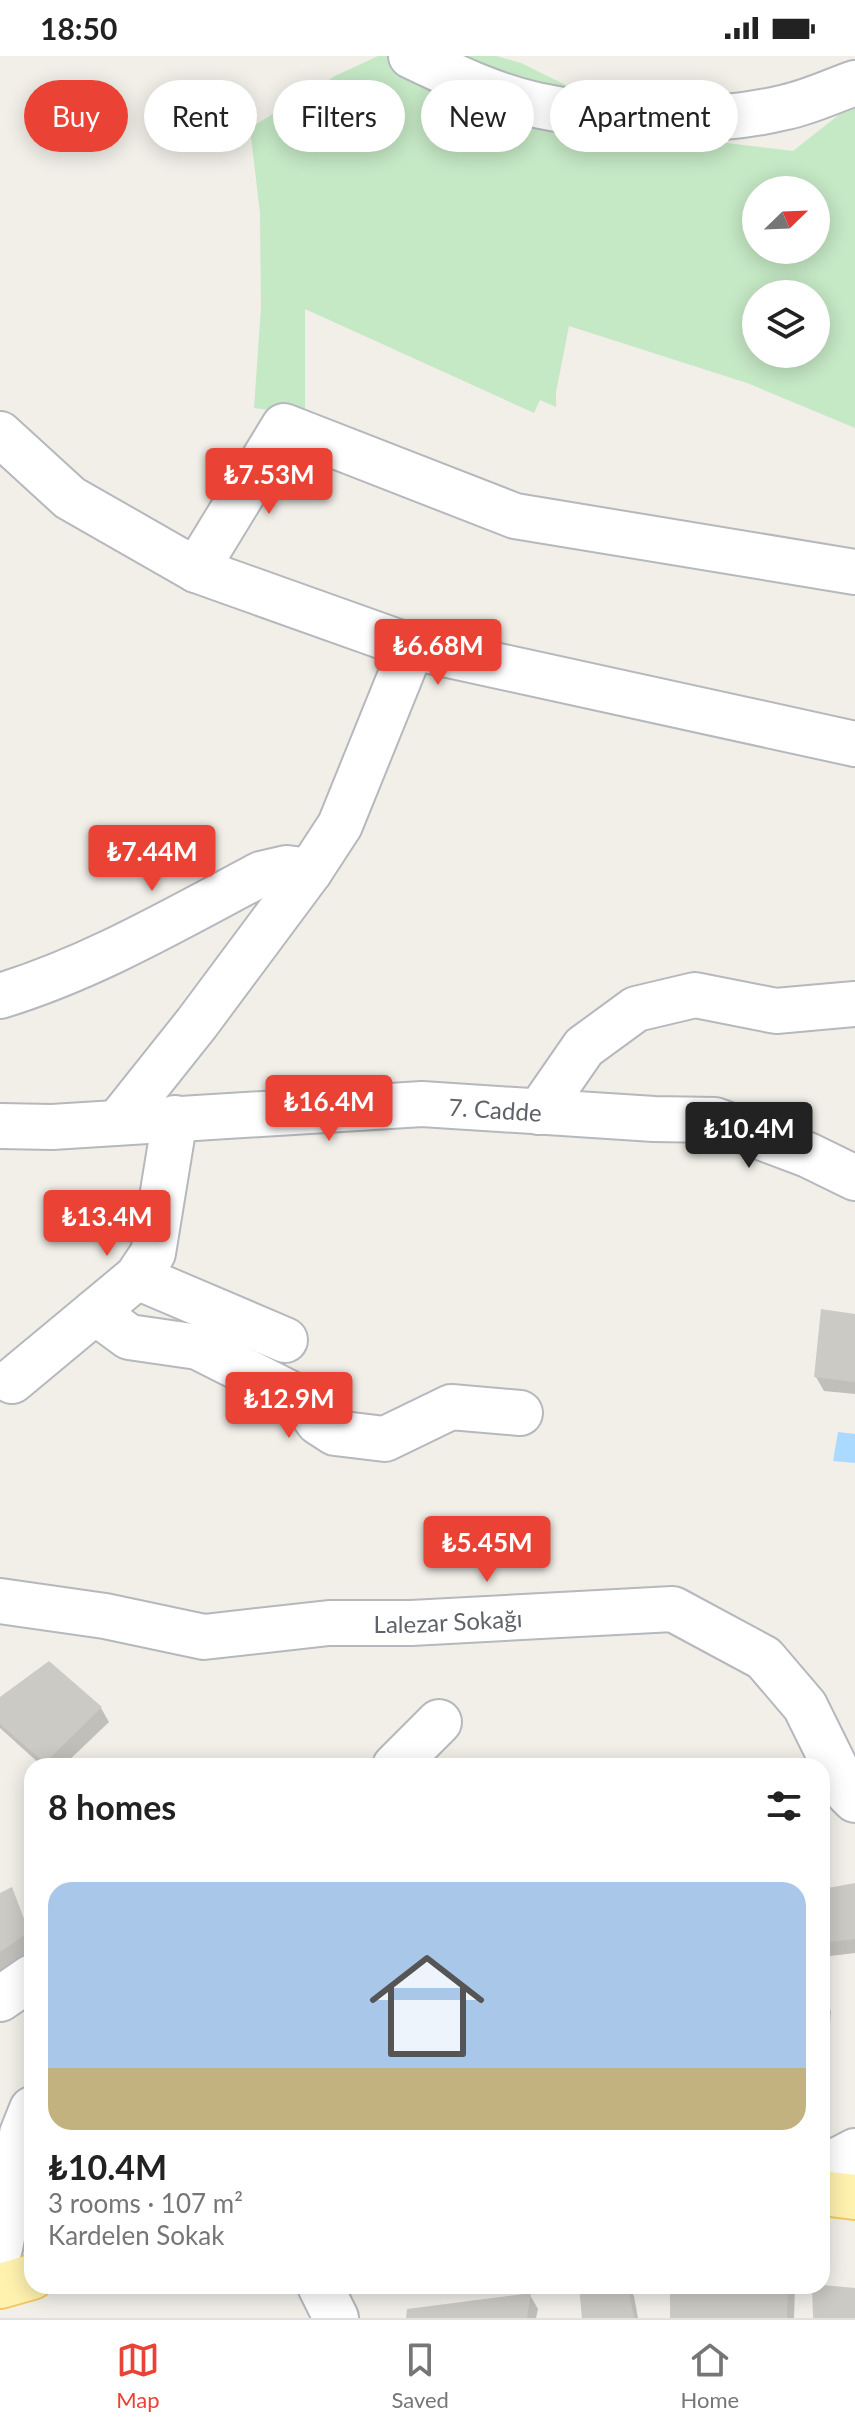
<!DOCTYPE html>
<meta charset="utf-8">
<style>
body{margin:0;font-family:Lato,sans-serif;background:#f6f6f6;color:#222;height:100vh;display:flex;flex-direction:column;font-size:30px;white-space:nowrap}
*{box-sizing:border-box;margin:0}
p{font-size:26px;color:#767676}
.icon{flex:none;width:44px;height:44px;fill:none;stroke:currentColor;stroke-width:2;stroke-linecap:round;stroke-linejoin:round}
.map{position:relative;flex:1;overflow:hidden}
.drawer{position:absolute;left:24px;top:1702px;width:806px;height:536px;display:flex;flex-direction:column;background:#fff;border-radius:24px;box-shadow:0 4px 20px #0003}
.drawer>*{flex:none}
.top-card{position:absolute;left:24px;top:24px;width:808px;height:72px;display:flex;gap:16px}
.needle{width:52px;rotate:67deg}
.buttons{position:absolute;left:742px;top:120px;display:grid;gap:16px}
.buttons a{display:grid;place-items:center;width:88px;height:88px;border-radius:50%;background:#fff;box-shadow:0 4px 20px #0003;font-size:40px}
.price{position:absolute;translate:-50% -68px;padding:0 18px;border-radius:8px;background:#ea4335;color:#fff;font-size:26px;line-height:52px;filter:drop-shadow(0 2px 4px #0008)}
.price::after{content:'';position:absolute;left:50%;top:48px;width:24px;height:18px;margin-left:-12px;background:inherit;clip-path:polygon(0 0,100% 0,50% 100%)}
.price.current{background:#222;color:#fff}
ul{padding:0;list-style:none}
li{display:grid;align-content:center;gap:16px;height:424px;padding:0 24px}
li span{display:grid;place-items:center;height:248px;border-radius:24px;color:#555}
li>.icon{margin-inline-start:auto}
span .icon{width:144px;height:144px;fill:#fffc;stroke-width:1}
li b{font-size:34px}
h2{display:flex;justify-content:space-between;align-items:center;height:96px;padding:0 24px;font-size:34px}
.chip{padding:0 28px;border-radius:36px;background:#fff;box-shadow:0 4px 20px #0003;font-size:28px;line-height:72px}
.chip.current{background:#ea4335;color:#fff}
.status{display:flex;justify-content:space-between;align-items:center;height:56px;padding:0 40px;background:#fff;direction:ltr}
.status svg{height:22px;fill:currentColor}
.tabs{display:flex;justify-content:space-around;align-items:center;height:112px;border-top:2px solid #e0e0e0;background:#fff;font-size:22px;color:#767676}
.tabs a{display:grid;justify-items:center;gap:4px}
.tabs .current{color:#ea4335}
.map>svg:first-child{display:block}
.green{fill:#c5e8c5;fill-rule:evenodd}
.water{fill:#aadaff}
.shadow{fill:#0003}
.building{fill:#cccac5}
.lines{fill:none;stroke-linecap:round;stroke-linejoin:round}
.minor-casing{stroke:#b5b8bc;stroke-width:48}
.major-casing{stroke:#f2c960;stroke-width:48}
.minor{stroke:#fff;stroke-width:44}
.major{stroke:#fff2af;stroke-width:44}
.labels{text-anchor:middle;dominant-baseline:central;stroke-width:8;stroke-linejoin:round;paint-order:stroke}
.street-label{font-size:24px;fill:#5f6368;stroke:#fff}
</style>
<div class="status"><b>18:50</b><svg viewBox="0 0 49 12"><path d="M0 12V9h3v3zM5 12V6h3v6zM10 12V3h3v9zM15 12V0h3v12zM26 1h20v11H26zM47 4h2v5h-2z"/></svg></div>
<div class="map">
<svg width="855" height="2262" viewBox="0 0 855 2262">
<rect width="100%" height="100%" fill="#f1efe8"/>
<path class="green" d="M378 0H496L521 7 669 80 793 95 855 46V372L747 327 569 270 556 336V351L540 344 534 357 305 253V359L254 352 261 251 260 157 250 72 335 20ZM756 134H816V194H756ZM756 238H816V298H756Z"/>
<polygon class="water" points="838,1376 855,1378 855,1407 833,1405"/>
<g class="shadow">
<polygon points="855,1260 855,1338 824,1335 816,1321"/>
<polygon points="0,1644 101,1652 109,1666 63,1710 42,1710 0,1672"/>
<polygon points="855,1829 855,1897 822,1901 822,1835"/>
<polygon points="11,1834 32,1883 32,1893 0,1915 0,1839"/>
<polygon points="822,1942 831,1955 827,2010 822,2010"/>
<polygon points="581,2230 628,2230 634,2240 638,2262 584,2262"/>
<polygon points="672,2230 795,2230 794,2262 672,2262"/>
<polygon points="530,2239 538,2253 536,2262 408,2262"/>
</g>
<g class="building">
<polygon points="821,1253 855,1258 855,1326 814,1321"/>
<polygon points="49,1605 102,1651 45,1707 0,1668 0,1641"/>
<polygon points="855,1827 855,1883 822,1887 822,1833"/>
<polygon points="12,1831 29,1876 0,1896 0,1837"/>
<polygon points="822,2229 855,2232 855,2262 813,2262 812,2230"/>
<polygon points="579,2230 628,2230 634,2262 582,2262"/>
<polygon points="670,2230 788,2230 787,2262 670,2262"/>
<polygon points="531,2237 527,2262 406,2262 407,2253"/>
</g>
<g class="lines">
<g class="minor-casing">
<g id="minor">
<path d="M411 0C451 19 492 39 536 49 614 66 708 70 786 51 809 46 832 35 855 27"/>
<polyline points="0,378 70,442 196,514 412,591 855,688"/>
<polyline points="196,514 284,370 515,460 855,516"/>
<path d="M0 940C92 912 176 863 261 818L287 812 310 815"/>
<polyline points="539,1056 584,991 636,953 695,939 776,955 855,948"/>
<polyline points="119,1065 197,967 310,815 340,769 412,591"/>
<path id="s1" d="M0 1070 52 1071 422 1048 654 1063 715 1064 808 1099 855 1122"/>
<polyline points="137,1221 285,1284"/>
<polyline points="95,1256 129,1281 198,1291 303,1344 318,1366 335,1377 385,1383 451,1351 520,1357"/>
<polyline points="12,1325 137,1221 153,1197 175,1062"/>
<path id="s2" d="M0 1545 105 1560 204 1581 329 1567H411L673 1553 764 1602 805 1650 848 1737 855 1744"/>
<polyline points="395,1710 439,1666"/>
<polyline points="0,1943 32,1921"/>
<polyline points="822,2112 855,2095"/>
<polyline points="0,2192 22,2078 32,2053"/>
<polyline points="320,2230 336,2262"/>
</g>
</g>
<g class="major-casing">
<g id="major">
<polyline points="822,2137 855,2141"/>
<polyline points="0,2230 32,2221"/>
</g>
</g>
<use href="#minor" class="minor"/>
<use href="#major" class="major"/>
</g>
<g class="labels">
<g class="street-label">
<text stroke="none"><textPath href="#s1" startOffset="496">7. Cadde</textPath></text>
<text stroke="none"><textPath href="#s2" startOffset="452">Lalezar Sokağı</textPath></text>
</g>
</g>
</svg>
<div class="buttons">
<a><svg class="needle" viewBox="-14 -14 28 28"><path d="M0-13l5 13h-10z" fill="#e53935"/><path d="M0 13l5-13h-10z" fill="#767676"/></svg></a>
<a><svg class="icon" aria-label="layers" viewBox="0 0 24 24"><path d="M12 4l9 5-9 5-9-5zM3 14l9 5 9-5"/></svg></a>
</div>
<b class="price" style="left:269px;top:460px">₺7.53M</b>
<b class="price" style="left:438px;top:631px">₺6.68M</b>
<b class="price" style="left:152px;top:837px">₺7.44M</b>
<b class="price" style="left:329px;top:1087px">₺16.4M</b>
<b class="price current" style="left:749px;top:1114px">₺10.4M</b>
<b class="price" style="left:107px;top:1202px">₺13.4M</b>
<b class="price" style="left:289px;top:1384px">₺12.9M</b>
<b class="price" style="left:487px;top:1528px">₺5.45M</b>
<div class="top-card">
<a class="chip current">Buy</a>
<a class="chip">Rent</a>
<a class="chip">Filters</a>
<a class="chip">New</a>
<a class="chip">Apartment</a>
</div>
<section class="drawer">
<h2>8 homes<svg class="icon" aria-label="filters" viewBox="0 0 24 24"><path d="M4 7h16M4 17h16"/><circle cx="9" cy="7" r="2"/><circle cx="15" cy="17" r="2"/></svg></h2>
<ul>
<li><span style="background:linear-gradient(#a9c7e8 75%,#c2b280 0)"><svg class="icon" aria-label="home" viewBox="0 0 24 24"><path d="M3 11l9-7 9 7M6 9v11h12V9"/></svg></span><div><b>₺10.4M</b><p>3 rooms · 107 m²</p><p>Kardelen Sokak</p></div></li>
</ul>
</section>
</div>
<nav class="tabs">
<a class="current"><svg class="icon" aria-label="map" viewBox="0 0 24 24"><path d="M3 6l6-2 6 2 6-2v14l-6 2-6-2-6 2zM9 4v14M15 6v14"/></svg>Map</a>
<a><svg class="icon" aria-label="saved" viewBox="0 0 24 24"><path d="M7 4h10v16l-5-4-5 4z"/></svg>Saved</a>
<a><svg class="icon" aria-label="home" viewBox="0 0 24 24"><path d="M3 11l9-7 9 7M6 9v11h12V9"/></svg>Home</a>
</nav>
